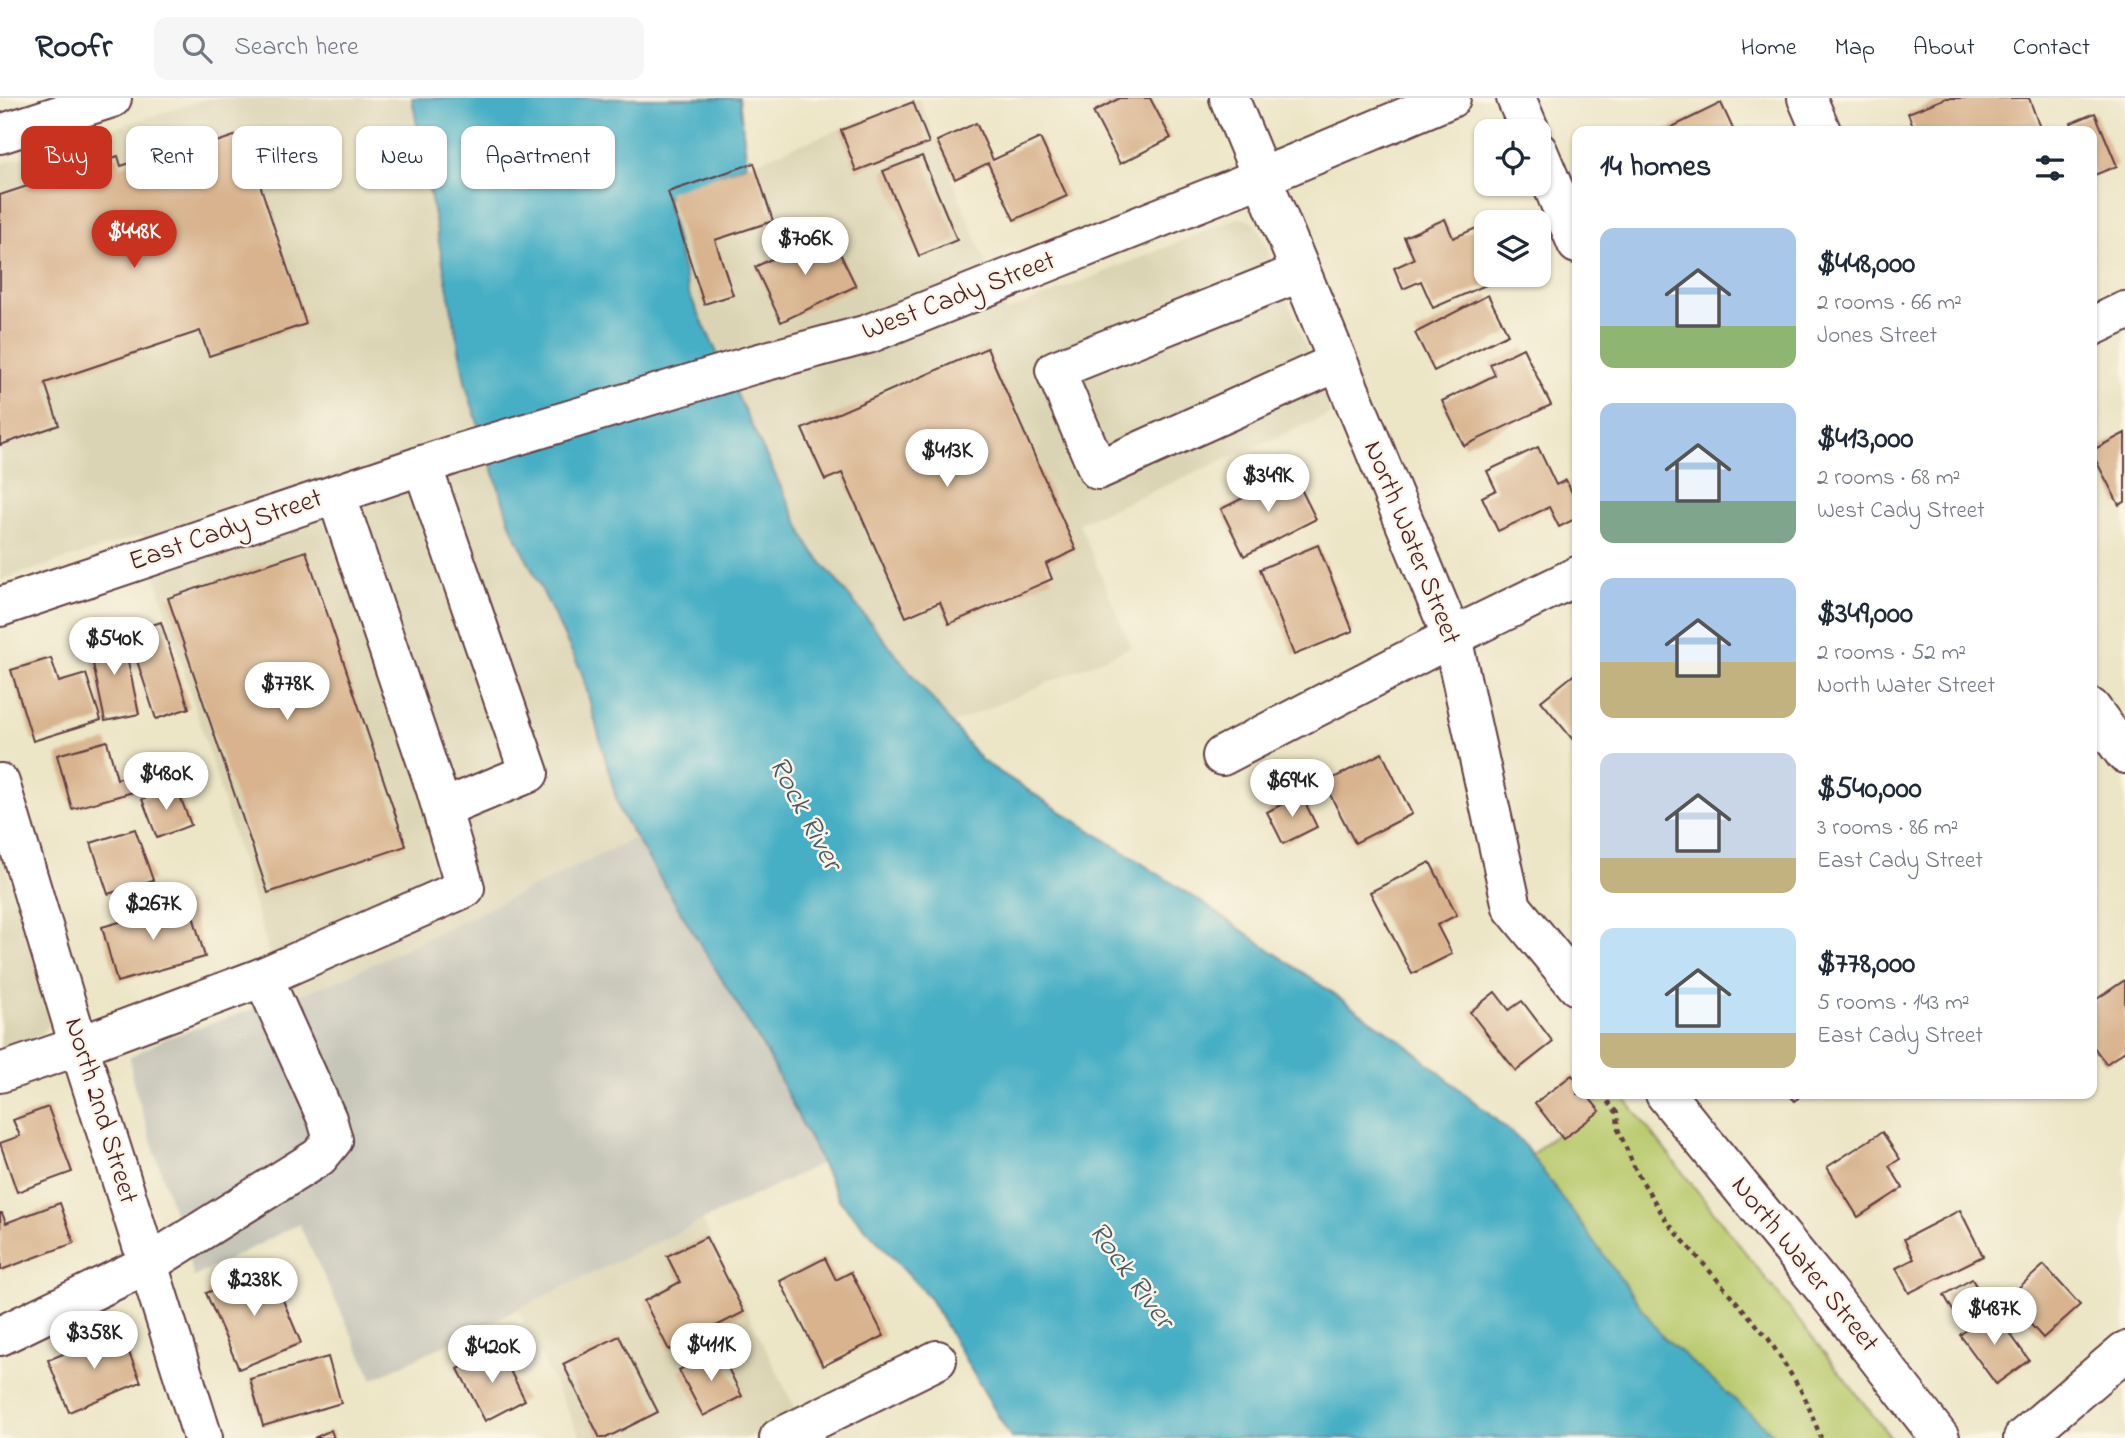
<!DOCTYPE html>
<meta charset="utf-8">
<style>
body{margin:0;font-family:"Indie Flower",sans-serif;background:#f6f6f7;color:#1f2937;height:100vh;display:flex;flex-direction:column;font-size:26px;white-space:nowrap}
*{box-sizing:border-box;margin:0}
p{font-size:23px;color:#747a83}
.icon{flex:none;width:38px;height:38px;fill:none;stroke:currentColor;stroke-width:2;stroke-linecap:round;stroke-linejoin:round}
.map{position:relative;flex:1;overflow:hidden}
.sheet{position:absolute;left:1572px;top:28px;width:525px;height:973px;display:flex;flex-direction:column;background:#fff;border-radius:14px;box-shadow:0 2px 5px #0004}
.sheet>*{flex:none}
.hud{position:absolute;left:21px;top:28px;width:665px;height:63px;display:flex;gap:14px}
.tools{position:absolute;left:1474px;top:21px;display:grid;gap:14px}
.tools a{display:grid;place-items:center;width:77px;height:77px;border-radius:14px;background:#fff;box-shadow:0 2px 5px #0004;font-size:35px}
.price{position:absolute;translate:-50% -60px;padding:0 16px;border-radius:24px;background:#fff;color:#222;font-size:23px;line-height:46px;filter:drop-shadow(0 2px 4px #0008)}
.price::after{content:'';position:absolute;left:50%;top:42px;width:21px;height:16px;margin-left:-10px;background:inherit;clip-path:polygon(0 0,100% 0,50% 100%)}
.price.on{background:#c8321e;color:#fff}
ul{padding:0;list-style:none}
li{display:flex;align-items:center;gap:21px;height:175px;padding:0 28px}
li span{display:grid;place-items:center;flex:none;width:196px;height:140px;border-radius:14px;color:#555}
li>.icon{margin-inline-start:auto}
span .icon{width:84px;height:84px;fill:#fffc;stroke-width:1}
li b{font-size:30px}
h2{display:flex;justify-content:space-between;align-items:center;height:84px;padding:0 28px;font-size:30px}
.pill{padding:0 24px;border-radius:14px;background:#fff;box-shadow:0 2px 5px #0004;font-size:24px;line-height:63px}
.pill.on{background:#c8321e;color:#fff}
header{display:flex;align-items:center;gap:42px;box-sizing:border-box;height:98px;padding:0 35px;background:#fff;border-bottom:2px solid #e0e1e3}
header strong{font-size:33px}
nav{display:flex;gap:38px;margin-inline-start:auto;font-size:24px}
.search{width:490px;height:63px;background:#f6f6f7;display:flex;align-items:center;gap:18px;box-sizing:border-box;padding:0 24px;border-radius:14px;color:#747a83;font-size:26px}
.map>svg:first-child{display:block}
.built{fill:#dbd4b4}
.industrial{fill:#c5c5b8}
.green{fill:#b9ca6e;stroke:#82744c;stroke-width:2}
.water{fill:#46afc5;stroke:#486778;stroke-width:2}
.building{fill:#d8b38e}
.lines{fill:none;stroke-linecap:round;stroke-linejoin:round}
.minor-casing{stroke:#623d42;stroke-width:42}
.path{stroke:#623d42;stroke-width:4.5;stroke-dasharray:5 5;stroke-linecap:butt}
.minor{stroke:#fff;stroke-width:38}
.labels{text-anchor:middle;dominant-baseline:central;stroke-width:5;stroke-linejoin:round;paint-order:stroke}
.street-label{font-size:28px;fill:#4a1f2b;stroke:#fcf5e5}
.water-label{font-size:30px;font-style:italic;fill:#485969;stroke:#fcf5e5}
</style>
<header>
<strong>Roofr</strong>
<div class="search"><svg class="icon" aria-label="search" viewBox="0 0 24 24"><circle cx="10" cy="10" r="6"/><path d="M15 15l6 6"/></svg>Search here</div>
<nav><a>Home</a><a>Map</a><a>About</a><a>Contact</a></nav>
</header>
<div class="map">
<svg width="2125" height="1340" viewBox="0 0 2125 1340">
<rect width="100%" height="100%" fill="#fcf5e5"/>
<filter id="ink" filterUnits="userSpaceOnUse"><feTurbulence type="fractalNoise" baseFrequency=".0143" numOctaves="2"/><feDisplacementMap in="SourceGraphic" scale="14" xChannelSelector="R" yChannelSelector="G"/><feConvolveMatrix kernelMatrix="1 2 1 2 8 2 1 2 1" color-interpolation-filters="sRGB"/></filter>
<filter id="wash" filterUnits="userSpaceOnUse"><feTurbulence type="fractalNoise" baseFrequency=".00686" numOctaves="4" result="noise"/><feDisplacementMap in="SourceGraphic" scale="28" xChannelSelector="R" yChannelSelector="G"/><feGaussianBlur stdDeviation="1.57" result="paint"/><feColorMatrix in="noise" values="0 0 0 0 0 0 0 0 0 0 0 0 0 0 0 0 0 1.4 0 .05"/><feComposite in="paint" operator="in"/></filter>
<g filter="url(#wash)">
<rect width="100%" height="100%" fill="#ece5c6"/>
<g class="built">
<polygon points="209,0 412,0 450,210 511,428 582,575 620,714 635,740 332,885 293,897 270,858 143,437 0,482 0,66"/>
<polygon points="919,0 1006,214 1238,120 1251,122 1259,132 1333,315 1079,425 1131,549 952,626 810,450 689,196 666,99"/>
<polygon points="0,751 51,909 50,925 40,937 0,951"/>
<polygon points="702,1122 797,1314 745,1340 581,1340 518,1212"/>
</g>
<polygon class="industrial" points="635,740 768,957 822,1065 373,1281 299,1126 194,1179 132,981 130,959 164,941 332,885"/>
<polygon class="green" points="1605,996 1621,996 1891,1340 1772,1340 1656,1243 1531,1057"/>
<polygon class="water" points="412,0 739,0 747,66 666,99 689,196 810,450 981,662 1197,801 1404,945 1521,1043 1662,1238 1778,1340 1011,1340 929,1199 840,1103 768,957 620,714 582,575 511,428 466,288"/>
<g id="blocks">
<g class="building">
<polygon points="1120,0 1150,0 1171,40 1120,66 1093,14"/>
<polygon points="1946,0 2029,0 2040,30 2031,33 1915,33 1908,15"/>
<polygon points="913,4 929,45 856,73 841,32"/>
<polygon points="1721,5 1734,33 1664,33"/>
<polygon points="2095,15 2117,68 2092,78 2091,33 2074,33 2071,25"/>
<polygon points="976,25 993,62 1040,40 1067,98 1014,122 988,65 955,81 937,43"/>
<polygon points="243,35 306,226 209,258 200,233 45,285 59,327 0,347 0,97 118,58 121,68 158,56 160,63"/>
<polygon points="922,58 957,142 919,158 883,73"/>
<polygon points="754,65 773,123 715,142 733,197 704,206 668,94"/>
<polygon points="1513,114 1518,124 1490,124"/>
<polygon points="1445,121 1453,140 1486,126 1486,177 1509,177 1433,210 1421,183 1403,191 1394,170 1414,161 1404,139"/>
<polygon points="829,133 856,188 781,224 755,169"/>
<polygon points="1488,197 1508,236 1434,273 1415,235"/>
<polygon points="987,250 1076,452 1046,466 1052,481 949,526 940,504 906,519 842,375 825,382 802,331"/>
<polygon points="1523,250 1551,307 1464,348 1442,303 1495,277 1490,266"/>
<polygon points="2125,335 2125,404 2119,407 2091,353"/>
<polygon points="1538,349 1556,387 1566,382 1577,405 1577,420 1559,429 1549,409 1498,433 1482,399 1496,392 1487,373"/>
<polygon points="1293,375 1316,421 1244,458 1221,411"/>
<polygon points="1318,447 1353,533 1294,557 1260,471"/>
<polygon points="306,453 406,748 268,795 168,500"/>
<polygon points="161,524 189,610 156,621 128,535"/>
<polygon points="122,535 139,616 105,623 88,542"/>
<polygon points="51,560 59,584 86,576 101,622 33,643 11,572"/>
<polygon points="1577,574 1577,639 1573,642 1541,603"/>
<polygon points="107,643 117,681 146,673 151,689 72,711 57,657"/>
<polygon points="1382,655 1412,716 1355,745 1324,685"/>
<polygon points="176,688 191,727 157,740 142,701"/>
<polygon points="1301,696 1317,729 1283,746 1267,714"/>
<polygon points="135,731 153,782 108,796 91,745"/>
<polygon points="1430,764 1457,817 1437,827 1452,856 1412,876 1370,794"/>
<polygon points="189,804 205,859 117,884 102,829"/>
<polygon points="2125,882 2125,953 2106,966 2091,945 2091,905"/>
<polygon points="1495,894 1509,912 1522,903 1553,944 1516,973 1470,914"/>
<polygon points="1572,977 1577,984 1577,996 1586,996 1600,1013 1563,1041 1535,1005"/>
<polygon points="1788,996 1802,996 1795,1003"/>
<polygon points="48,1009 72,1074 17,1094 0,1045 20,1038 13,1022"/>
<polygon points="1882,1034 1900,1061 1889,1068 1903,1090 1858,1119 1827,1069"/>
<polygon points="60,1105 74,1145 1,1172 0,1115 2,1115 6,1125"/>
<polygon points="1960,1112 1983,1158 1909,1195 1896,1170 1914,1161 1904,1141"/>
<polygon points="706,1139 744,1214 669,1252 644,1203 680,1184 667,1158"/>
<polygon points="825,1160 836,1182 851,1174 884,1238 823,1268 780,1183"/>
<polygon points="2044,1167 2080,1207 2043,1240 2007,1200"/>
<polygon points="269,1169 301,1245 239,1271 206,1195"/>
<polygon points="1972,1181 1984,1202 1956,1218 1944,1197"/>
<polygon points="1993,1212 2029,1262 1996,1286 1960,1237"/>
<polygon points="120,1233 141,1284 69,1314 48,1262"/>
<polygon points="619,1238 658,1314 606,1340 600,1340 563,1266"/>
<polygon points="499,1251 525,1302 485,1323 458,1271"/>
<polygon points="719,1252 742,1298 703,1318 679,1272"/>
<polygon points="328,1259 341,1305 263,1328 250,1281"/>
<polygon points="331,1332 334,1340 314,1340"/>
</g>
</g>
</g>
<g filter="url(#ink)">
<use href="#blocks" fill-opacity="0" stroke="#623d42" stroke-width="2"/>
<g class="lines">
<g class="minor-casing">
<g id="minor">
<polyline points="1229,0 1452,539 1512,809 1577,888"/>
<polyline points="1516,0 1530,33"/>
<polyline points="1807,0 1821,33"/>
<polyline points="0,36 112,0"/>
<polyline points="1538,53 1577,146"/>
<polyline points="1301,174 1055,272 1098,372 1338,264"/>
<polyline points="2091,229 2125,213"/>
<polyline points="422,367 529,675 442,711"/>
<polyline points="0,509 453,357 752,267 868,236 1262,79 1451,0"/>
<polyline points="2091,610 2125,656"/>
<polyline points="1222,658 1452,539 1577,478"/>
<polyline points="0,685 79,948 203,1340"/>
<polyline points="263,879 465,790 436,692 336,396"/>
<polyline points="0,975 79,948 263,879 327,1021 333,1042 319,1059 148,1166 0,1238"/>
<polyline points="1665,996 1826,1193 1940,1340"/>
<polyline points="779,1340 937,1262"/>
<polyline points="2023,1340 2125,1253"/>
</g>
</g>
<polyline class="path" points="1601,996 1617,1015 1618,1031 1636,1073 1667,1124 1768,1240 1804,1297 1821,1340"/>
<use href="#minor" class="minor"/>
</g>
</g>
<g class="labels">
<g class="street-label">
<text transform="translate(959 199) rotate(-21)">West Cady Street</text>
<text transform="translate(226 433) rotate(-19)">East Cady Street</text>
<text transform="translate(1411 445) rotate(68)">North Water Street</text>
<text transform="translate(100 1013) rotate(73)">North 2nd Street</text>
<text transform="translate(1804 1167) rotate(51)">North Water Street</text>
</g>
<g class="water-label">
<text transform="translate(804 716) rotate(62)">Rock River</text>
<text transform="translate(1130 1178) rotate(54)">Rock River</text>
</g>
</g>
</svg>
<div class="tools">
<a><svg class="icon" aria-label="locate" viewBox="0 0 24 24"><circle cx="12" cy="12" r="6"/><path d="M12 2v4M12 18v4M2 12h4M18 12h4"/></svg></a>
<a><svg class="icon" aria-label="layers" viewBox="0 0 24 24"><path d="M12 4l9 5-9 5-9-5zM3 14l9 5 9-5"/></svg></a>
</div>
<b class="price on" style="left:134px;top:172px">$448K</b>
<b class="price" style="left:805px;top:179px">$706K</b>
<b class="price" style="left:947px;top:391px">$413K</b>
<b class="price" style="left:1268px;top:416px">$349K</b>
<b class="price" style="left:114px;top:579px">$540K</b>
<b class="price" style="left:287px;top:624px">$778K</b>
<b class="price" style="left:166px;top:714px">$480K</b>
<b class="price" style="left:1292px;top:721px">$694K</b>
<b class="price" style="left:153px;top:844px">$267K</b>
<b class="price" style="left:254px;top:1220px">$238K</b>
<b class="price" style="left:1994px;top:1249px">$487K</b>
<b class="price" style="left:94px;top:1273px">$358K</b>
<b class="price" style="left:711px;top:1285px">$411K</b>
<b class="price" style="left:492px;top:1287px">$420K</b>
<div class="hud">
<a class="pill on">Buy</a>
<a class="pill">Rent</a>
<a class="pill">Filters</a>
<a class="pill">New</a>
<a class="pill">Apartment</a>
</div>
<section class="sheet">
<h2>14 homes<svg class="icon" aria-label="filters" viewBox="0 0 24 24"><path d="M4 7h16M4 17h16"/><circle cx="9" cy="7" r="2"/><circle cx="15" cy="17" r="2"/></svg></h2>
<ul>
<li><span style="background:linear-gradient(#a9c7e8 70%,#8fb573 0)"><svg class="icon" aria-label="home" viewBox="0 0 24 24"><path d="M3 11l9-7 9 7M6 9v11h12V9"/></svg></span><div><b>$448,000</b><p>2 rooms · 66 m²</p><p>Jones Street</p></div></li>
<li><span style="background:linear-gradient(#a9c7e8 70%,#7fa58c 0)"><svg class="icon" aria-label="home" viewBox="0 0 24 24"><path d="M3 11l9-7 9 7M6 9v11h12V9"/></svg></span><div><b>$413,000</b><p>2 rooms · 68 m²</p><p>West Cady Street</p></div></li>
<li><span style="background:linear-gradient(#a9c7e8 60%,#c2b280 0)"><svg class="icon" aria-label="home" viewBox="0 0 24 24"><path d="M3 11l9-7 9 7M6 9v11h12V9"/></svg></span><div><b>$349,000</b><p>2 rooms · 52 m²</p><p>North Water Street</p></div></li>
<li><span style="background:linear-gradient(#c9d6e8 75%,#c2b280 0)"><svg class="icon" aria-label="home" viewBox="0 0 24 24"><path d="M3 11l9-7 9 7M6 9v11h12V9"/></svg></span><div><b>$540,000</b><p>3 rooms · 86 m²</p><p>East Cady Street</p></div></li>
<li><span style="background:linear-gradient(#bfe0f5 75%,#c2b280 0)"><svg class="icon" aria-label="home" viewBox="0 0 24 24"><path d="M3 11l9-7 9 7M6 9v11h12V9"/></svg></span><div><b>$778,000</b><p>5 rooms · 143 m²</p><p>East Cady Street</p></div></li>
</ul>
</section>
</div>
